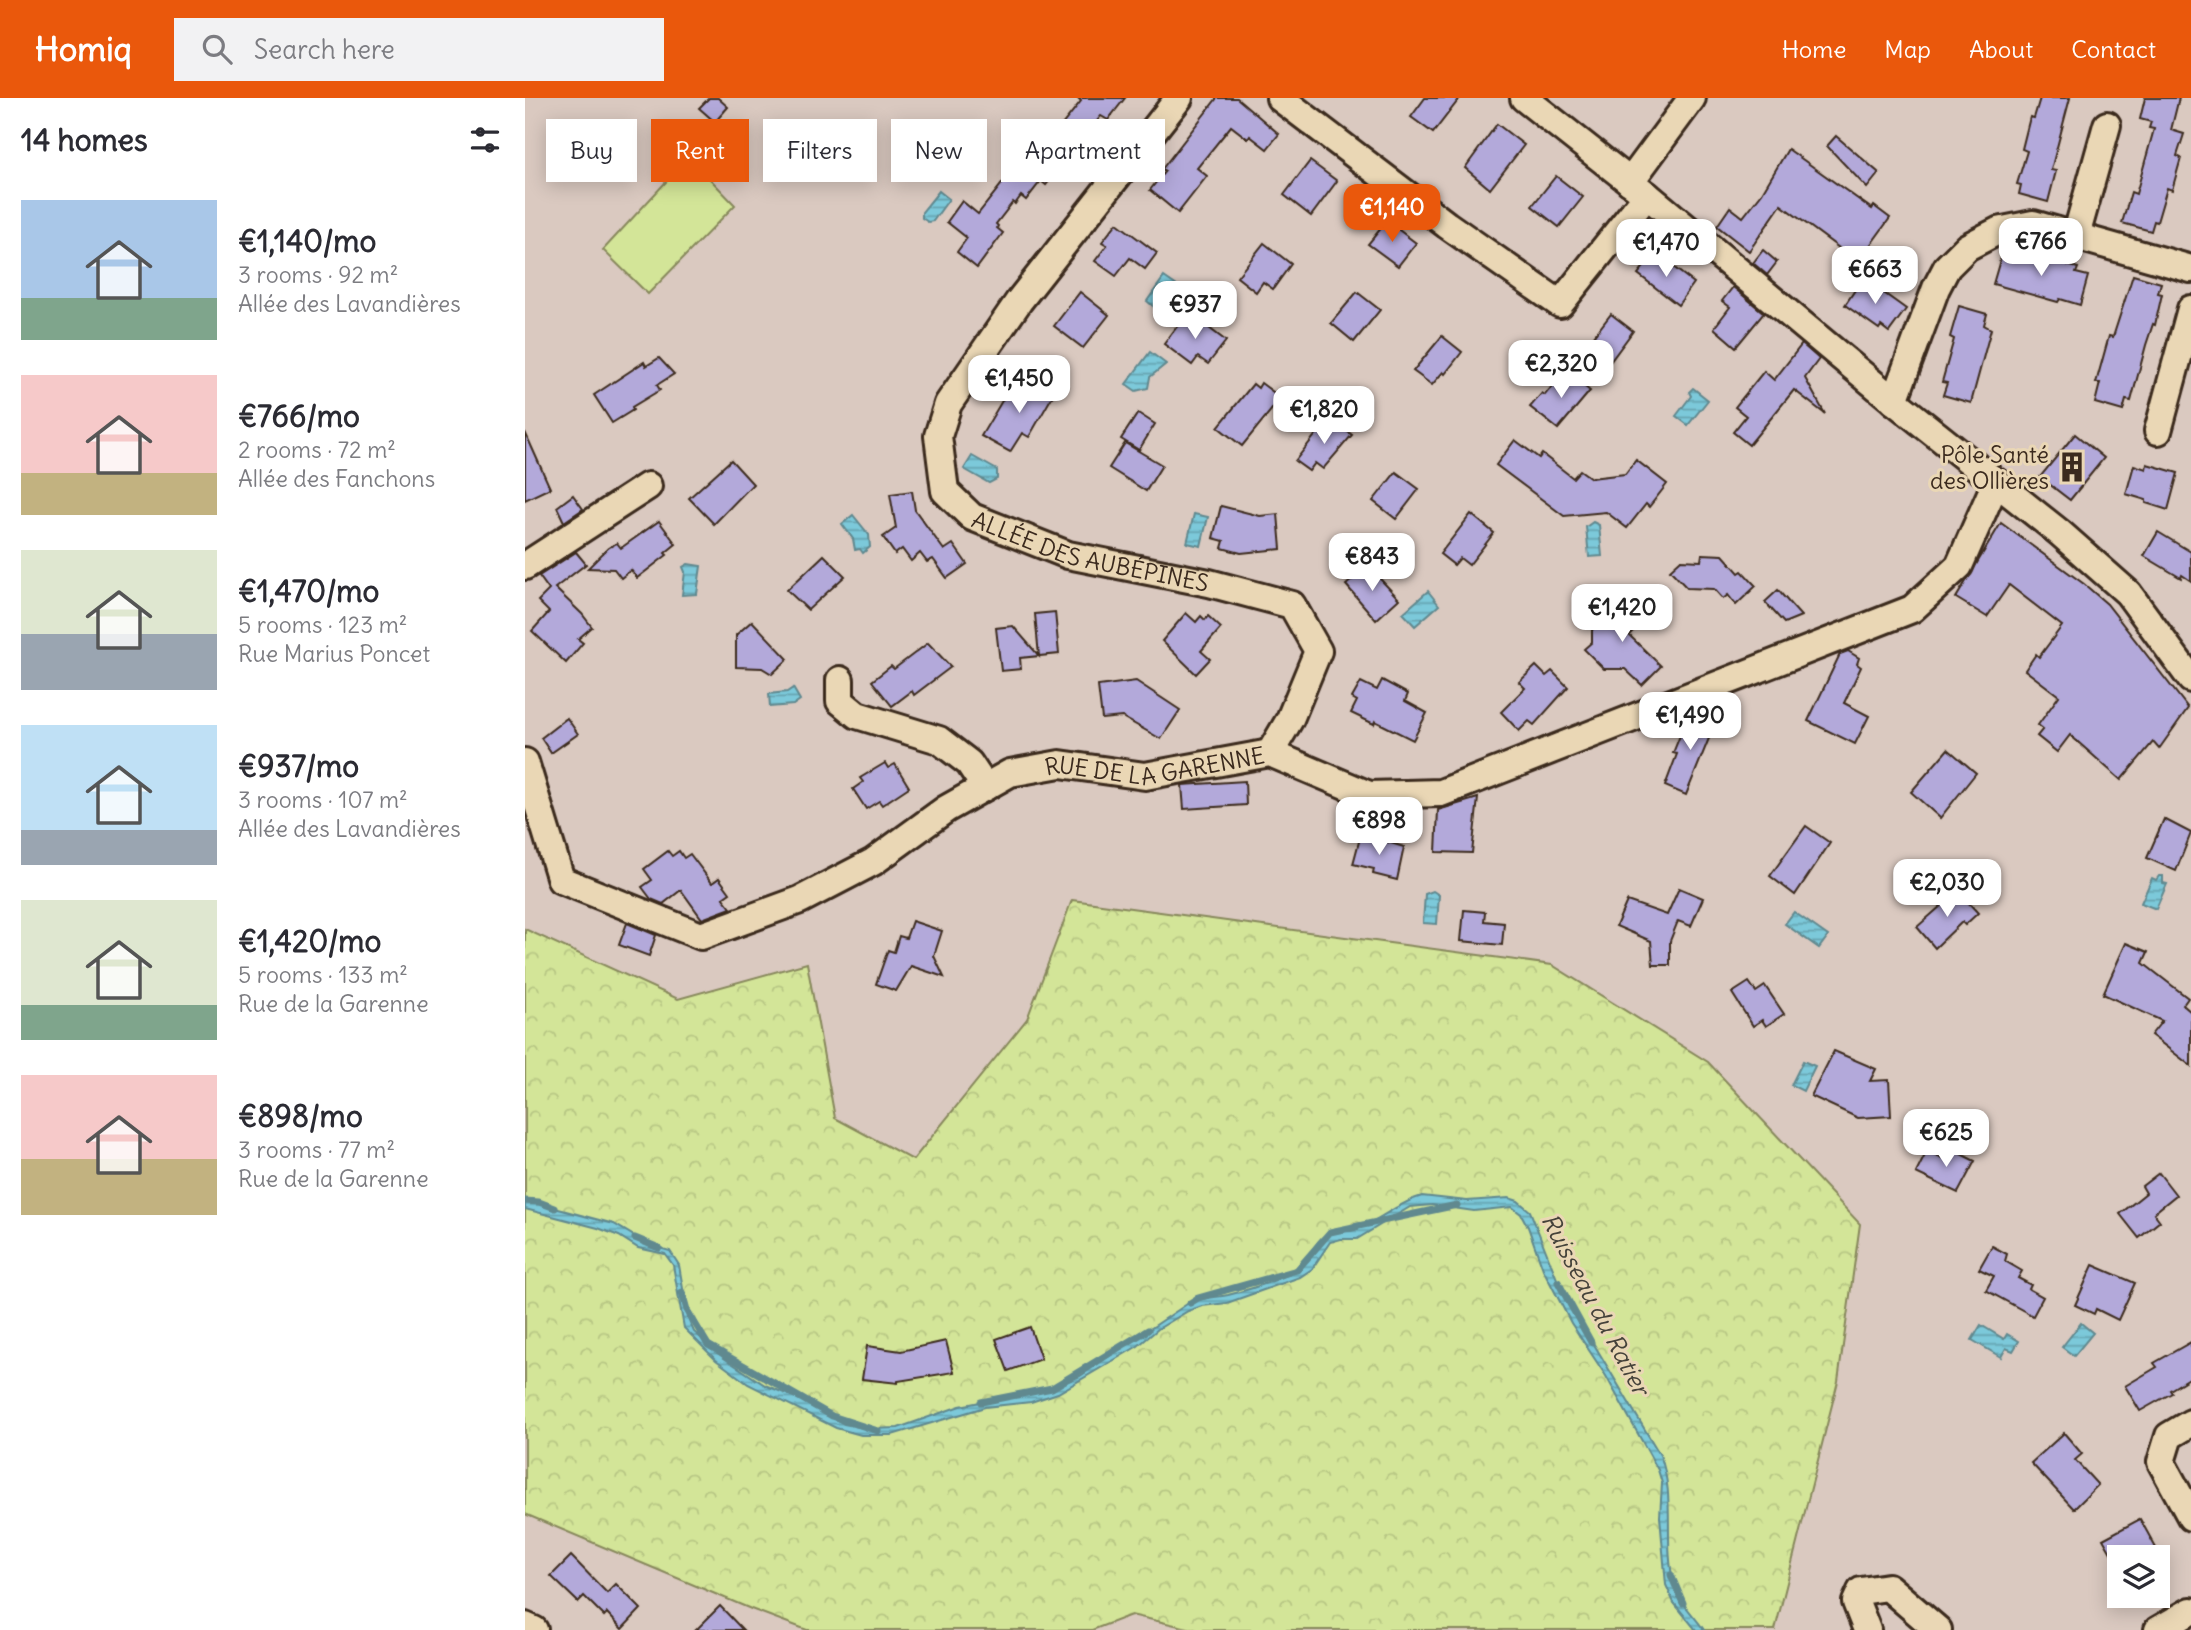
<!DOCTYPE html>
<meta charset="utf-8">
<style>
body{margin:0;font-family:Delius,sans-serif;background:#f2f2f3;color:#2b2b33;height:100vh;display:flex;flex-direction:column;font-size:26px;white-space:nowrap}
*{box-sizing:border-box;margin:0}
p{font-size:23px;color:#7c7c81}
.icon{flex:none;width:38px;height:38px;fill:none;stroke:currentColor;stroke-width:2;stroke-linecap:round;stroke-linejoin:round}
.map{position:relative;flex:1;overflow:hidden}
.drawer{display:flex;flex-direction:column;background:#fff;width:525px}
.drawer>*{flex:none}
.guide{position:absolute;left:21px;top:21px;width:665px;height:63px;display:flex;gap:14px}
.buttons{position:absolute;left:1582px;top:1447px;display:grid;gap:14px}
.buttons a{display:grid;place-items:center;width:63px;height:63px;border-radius:0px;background:#fff;box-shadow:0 4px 18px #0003;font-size:35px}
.price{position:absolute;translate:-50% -60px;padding:0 16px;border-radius:14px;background:#fff;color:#222;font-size:23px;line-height:46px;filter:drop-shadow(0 2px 4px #0008)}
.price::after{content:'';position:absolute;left:50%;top:42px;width:21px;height:16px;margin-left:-10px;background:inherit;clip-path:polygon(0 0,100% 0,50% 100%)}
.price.selected{background:#ea580c;color:#fff}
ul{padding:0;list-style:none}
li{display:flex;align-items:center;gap:21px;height:175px;padding:0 21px}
li span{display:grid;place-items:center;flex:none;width:196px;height:140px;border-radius:0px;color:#555}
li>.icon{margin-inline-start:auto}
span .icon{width:84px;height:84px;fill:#fffc;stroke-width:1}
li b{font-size:30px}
h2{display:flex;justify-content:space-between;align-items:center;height:84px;padding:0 21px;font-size:30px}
.pill{padding:0 24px;border-radius:0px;background:#fff;box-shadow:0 4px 18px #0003;font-size:24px;line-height:63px}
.pill.selected{background:#ea580c;color:#fff}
header{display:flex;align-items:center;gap:42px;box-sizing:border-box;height:98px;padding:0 35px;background:#ea580c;color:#fff}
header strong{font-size:33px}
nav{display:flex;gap:38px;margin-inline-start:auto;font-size:24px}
.search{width:490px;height:63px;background:#f2f2f3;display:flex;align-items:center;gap:18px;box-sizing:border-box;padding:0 24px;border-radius:0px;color:#7c7c81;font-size:26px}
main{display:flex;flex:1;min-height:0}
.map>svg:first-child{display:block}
.forest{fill:url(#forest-crowns);stroke:#87885b;stroke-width:2}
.pitch{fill:#d3e598;stroke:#87885b;stroke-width:2}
.water{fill:url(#water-rules);stroke:#61898f;stroke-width:2}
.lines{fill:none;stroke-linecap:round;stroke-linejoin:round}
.stream{stroke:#61898f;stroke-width:7}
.building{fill:#b3a9da;stroke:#3b2a1e;stroke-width:2}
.street-casing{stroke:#3b2a1e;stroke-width:32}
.street{stroke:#ead7b5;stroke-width:26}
.labels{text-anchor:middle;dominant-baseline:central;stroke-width:6;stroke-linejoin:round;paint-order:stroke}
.poi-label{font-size:23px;fill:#3b2a1e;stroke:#ead7b5;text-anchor:end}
.street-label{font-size:23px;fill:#3b2a1e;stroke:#ead7b5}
.water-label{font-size:24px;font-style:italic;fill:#45423a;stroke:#ead7b5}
</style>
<header>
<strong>Homiq</strong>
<div class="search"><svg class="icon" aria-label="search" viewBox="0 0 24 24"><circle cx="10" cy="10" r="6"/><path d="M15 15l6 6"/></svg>Search here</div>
<nav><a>Home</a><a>Map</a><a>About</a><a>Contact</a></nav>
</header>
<main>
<section class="drawer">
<h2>14 homes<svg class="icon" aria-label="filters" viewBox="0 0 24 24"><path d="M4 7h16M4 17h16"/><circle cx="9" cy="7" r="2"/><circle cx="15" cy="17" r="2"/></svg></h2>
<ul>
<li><span style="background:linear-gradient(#a9c7e8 70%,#7fa58c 0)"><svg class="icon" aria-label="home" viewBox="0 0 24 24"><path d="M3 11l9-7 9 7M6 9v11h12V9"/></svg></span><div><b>€1,140/mo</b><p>3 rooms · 92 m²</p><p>Allée des Lavandières</p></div></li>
<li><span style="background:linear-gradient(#f6c9c9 70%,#c2b280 0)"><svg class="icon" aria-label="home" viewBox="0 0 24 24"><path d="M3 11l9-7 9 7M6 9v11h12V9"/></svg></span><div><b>€766/mo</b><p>2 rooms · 72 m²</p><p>Allée des Fanchons</p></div></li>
<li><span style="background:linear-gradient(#dfe7d0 60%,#9aa5b1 0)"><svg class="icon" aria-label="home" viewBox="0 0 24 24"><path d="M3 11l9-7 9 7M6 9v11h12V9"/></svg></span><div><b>€1,470/mo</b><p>5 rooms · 123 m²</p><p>Rue Marius Poncet</p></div></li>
<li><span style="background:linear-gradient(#bfe0f5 75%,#9aa5b1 0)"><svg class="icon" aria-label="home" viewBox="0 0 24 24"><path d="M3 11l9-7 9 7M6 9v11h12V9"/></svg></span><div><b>€937/mo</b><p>3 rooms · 107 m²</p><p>Allée des Lavandières</p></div></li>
<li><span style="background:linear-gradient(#dfe7d0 75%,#7fa58c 0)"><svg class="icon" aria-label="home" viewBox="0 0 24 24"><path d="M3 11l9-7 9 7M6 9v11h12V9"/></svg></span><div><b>€1,420/mo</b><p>5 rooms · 133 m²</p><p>Rue de la Garenne</p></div></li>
<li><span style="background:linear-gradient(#f6c9c9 60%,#c2b280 0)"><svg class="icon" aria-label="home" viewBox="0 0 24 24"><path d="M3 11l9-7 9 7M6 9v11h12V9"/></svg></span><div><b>€898/mo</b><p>3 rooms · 77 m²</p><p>Rue de la Garenne</p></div></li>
</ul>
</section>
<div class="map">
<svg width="1666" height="1532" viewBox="0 0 1666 1532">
<defs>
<pattern id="forest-crowns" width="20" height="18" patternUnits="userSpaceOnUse" patternTransform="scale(1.75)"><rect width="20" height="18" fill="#d3e598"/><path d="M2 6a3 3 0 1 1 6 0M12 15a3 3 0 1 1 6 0" fill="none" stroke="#b6c583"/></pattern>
<pattern id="water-rules" width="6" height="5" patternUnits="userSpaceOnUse" patternTransform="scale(1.75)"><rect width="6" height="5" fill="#7bc9da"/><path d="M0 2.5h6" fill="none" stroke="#66a3b0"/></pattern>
</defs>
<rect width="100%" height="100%" fill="#dac9c0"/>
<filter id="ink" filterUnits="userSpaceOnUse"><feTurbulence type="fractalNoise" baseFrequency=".0143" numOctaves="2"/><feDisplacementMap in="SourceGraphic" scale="14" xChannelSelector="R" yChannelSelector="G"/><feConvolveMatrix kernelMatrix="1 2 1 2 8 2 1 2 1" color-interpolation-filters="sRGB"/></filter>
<g filter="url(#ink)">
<polygon class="forest" points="547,802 1027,867 1183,964 1335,1126 1313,1283 1250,1532 672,1532 606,1517 567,1532 282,1532 226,1511 0,1416 0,831 153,901 282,865 310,1020 388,1062 502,921"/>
<polygon class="pitch" points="164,59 210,107 123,196 78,152"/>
<g class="water">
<polygon points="414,93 424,101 408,123 403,124 397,120 397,114"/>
<polygon points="639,179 652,188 634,213 622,203"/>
<polygon points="625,254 641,266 625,279 623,290 611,293 601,286"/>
<polygon points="1168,290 1183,302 1163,327 1151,318 1166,298 1164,294"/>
<polygon points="447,358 472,372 472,381 464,385 439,371"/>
<polygon points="669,416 683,419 676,448 662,445"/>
<polygon points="328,417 344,437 345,449 338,455 335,451 330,452 328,441 317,426"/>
<polygon points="1068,424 1074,427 1077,458 1064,459 1061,429"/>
<polygon points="163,466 176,468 172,496 157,497 160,474 158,469"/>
<polygon points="903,493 914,507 890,528 878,515"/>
<polygon points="268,590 275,602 268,607 245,609 244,596 262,594"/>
<polygon points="1634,778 1638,778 1638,785 1642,786 1631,811 1616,805 1627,780 1631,782"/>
<polygon points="908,793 914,797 912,826 898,825 900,796"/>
<polygon points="1269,814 1303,838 1294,850 1260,826"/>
<polygon points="1278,963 1290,968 1278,993 1266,987"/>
<path d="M897 1098 942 1103 984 1100 993 1103 1005 1113 1036 1191 1135 1357C1151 1398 1138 1444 1149 1487 1153 1503 1170 1518 1179 1532H1171L1149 1505 1141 1487 1135 1419 1137 1385 1133 1372 1081 1278 1046 1225 1018 1171 1003 1129 996 1116 987 1109 949 1113 907 1107 885 1109 832 1141H816L805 1144 787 1171 775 1179 702 1205 677 1208 663 1213 633 1231 613 1248 533 1295 506 1304 460 1309 367 1337H336L311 1330 223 1286 191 1262 159 1230 148 1167 140 1156 113 1150 94 1138 73 1130 0 1111V1104L15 1106 89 1126 124 1147 145 1153 154 1167 163 1220 169 1234 199 1260 240 1287 276 1302 319 1326 344 1331 373 1330 435 1308 527 1290 555 1278 662 1206C676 1199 688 1200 703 1197 723 1192 746 1184 765 1176 785 1167 784 1148 800 1137 812 1129 819 1136 830 1132 854 1123 872 1105 897 1098Z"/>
<polygon points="1556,1225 1568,1235 1549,1258 1537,1249"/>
<polygon points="1456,1227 1479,1241 1482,1236 1494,1243 1488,1253 1481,1250 1476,1259 1447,1242"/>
</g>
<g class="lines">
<g class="stream">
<polyline points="0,1103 14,1104 30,1110"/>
<polyline points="110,1140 134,1150"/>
<polyline points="1033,1184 1066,1244"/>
<polyline points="157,1194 162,1212 183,1247 307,1318 353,1333"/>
<polyline points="665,1205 673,1200 772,1172 805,1134 932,1107"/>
<polyline points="456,1304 527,1290 623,1232"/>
<polyline points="1146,1477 1158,1505"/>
</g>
</g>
<g class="building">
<polygon points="184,0 193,0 203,9 190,24 174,10"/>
<polygon points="553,0 600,0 583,22 576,18 521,87 516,83 501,102 496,98 490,106 488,104 471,126 473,128 472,130 478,135 452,170 432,154 442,140 422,124 437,103 453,116 509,45 517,52 556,3"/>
<polygon points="692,0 712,0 754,36 742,51 725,38 723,41 706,28 672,70 682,78 653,115 625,92 640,73 637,71"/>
<polygon points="900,0 935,0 908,35 886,19"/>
<polygon points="1515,0 1545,0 1526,72 1531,73 1523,104 1494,96 1496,87 1492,86 1502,53 1497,51 1505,19 1509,20"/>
<polygon points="1620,0 1654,0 1646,32 1659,36 1652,58 1656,60 1647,92 1642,90 1632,124 1629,123 1626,133 1597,125 1606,94 1611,96 1629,31 1624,30 1626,24 1615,21"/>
<polygon points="972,26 999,47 965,91 940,70"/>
<polygon points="1311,38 1354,75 1342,90 1302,48"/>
<polygon points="1263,51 1347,111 1349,108 1365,120 1333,164 1256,107 1224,153 1192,128 1205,109 1218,119 1237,95"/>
<polygon points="785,63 812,83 786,118 759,97"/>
<polygon points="1031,78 1058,99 1034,129 1007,108"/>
<polygon points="862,123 891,145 873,168 843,146"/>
<polygon points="592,125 632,155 620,171 605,160 591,178 570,163 582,147 577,144"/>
<polygon points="739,145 766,166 748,191 738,184 731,194 712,179"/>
<polygon points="1238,152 1252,164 1242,177 1228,165"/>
<polygon points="1490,153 1553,170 1551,175 1563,178 1555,207 1535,201 1533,204 1468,186 1477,155 1489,158"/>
<polygon points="1130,155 1169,185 1153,207 1113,176"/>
<polygon points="1608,177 1636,185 1633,195 1637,196 1630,227 1628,226 1621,247 1606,303 1601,302 1598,313 1570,305 1575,285 1571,285 1584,238 1588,239"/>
<polygon points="1338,180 1381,211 1364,234 1356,228 1354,231 1320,207"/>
<polygon points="1208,189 1239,215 1211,249 1189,230 1205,209 1197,203"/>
<polygon points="555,194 584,217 558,250 529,228"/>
<polygon points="832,194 855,212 829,244 806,225"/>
<polygon points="1434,208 1462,216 1459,227 1466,231 1446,305 1418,297 1422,285 1417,284 1429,241 1425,239"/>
<polygon points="663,214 701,243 683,266 673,259 667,267 639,246"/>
<polygon points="1086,216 1108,233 1085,264 1062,247"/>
<polygon points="917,238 937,254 920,276 918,274 907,287 888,273"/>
<polygon points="1277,246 1294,261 1280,280 1300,316 1269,292 1224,347 1208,334 1221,318 1210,309 1239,273 1249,282"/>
<polygon points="134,260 149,276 132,287 135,292 107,309 108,312 87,325 69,297 119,264 121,268"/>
<polygon points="1040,272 1065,293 1033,331 1005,309 1017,295 1020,297"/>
<polygon points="506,278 531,292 504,339 497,335 485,354 456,338 481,296 491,302"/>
<polygon points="736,285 756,300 717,348 693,329 728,286 733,290"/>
<polygon points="613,315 630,326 614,352 596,341"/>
<polygon points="804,320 827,337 798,371 790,365 784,373 770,363"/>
<polygon points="0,334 25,390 0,402"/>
<polygon points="1550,336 1579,360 1545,402 1515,379"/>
<polygon points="990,342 1014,360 1017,356 1048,380 1055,372 1066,380 1100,376 1111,362 1142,386 1124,409 1121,406 1102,430 1081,414 1039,418 971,367"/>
<polygon points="600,345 637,367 621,393 584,370"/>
<polygon points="206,362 228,386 189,426 164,400"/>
<polygon points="1622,366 1653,375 1643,412 1621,405 1621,402 1601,396 1609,367 1621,371"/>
<polygon points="871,374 894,391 871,421 848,403"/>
<polygon points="387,393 390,412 419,452 428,446 442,466 422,480 408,461 402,464 395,455 386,463 377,451 370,456 358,439 371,430 365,396"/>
<polygon points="48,397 58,411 39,424 32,409"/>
<polygon points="696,408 735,418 753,416 756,451 716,455 697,450 699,443 688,440"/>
<polygon points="946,416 969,435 944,467 935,460 929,467 915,456"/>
<polygon points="134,423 151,446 140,455 142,457 112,480 106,472 96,480 89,471 63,470 83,450 92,445 96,450"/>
<polygon points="1476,425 1559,486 1582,506 1663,610 1634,651 1628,644 1596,682 1545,637 1532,654 1512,638 1518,631 1513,627 1534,598 1500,572 1511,556 1514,559 1537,528 1484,487 1462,519 1431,500"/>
<polygon points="1633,434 1666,454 1666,483 1657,477 1656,480 1619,458"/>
<polygon points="51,454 61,466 30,490 57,516 67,529 53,541 58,545 41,565 7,533 24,514 13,503 24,492 14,478"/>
<polygon points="1177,456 1198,457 1214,475 1217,473 1231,488 1211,507 1203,497 1198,501 1189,491 1162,490 1145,472 1156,462 1176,463"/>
<polygon points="299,457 320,478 283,512 262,492"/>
<polygon points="843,468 874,501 851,522 821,487"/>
<polygon points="1253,492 1266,507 1276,518 1259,525 1240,504"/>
<polygon points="1108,501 1124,516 1104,537 1136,568 1117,587 1100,571 1079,571 1059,551 1067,544 1067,532 1083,515 1088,520"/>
<polygon points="530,514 534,556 495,560 496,571 476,573 471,530 488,528 514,558 510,516"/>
<polygon points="661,515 671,524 676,518 680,522 683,518 696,530 676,553 685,561 671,576 637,543"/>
<polygon points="227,523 263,561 247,576 237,570 211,569 211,537"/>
<polygon points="403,545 426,569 389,597 387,593 367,608 347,583 366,568 369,571"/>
<polygon points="1323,553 1334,560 1332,566 1336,569 1319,605 1344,618 1330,646 1283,623 1315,556"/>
<polygon points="1011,568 1021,578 1027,573 1043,589 1009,627 1004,623 994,633 976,614 1000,590 994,584"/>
<polygon points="857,582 883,596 880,603 902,615 888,642 850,623 849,626 826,615 832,603 827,600 836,584 852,592"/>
<polygon points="611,583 655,612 636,641 597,619 577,621 573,588"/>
<polygon points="1167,614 1191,623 1161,697 1140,688 1152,656 1148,655 1164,615"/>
<polygon points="42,620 53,636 26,655 16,640"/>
<polygon points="1423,651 1451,675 1415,720 1386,694"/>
<polygon points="360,665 363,670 370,666 384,689 357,707 354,703 341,711 328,691 338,684 335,680"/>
<polygon points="720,683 721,707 659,711 657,687"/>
<polygon points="953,700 947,755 911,754 913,712"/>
<polygon points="1639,721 1666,735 1651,773 1622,760"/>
<polygon points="1281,728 1305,745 1270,797 1245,778"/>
<polygon points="836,736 879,749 872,782 848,776 849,771 828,766"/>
<polygon points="143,753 147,758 154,753 159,760 165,756 187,785 194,780 205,795 198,800 206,810 177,821 156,792 138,806 126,801 117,789 127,782 119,771"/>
<polygon points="1154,790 1178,800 1166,828 1153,823 1145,843 1145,867 1128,867 1126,843 1091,828 1102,803 1142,817"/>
<polygon points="1433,793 1453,815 1440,827 1437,824 1410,850 1392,829"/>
<polygon points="939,812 960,814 959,823 979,825 977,847 936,843"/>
<polygon points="387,823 417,833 409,858 419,879 386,868 371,893 351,886 363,852 369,854 374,838 381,840"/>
<polygon points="102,825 131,837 124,858 94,847"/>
<polygon points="1601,845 1623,854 1618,865 1663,900 1658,907 1666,914 1666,968 1626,937 1637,923 1578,896"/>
<polygon points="1224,884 1231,894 1240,888 1259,916 1241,928 1237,922 1228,928 1207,895"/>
<polygon points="1309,953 1351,971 1345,983 1364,982 1366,1018 1333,1020 1286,998"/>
<polygon points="1422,1049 1450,1063 1433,1095 1391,1075 1402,1053 1417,1060"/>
<polygon points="1634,1075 1651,1097 1629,1115 1635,1123 1614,1140 1595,1116 1621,1095 1617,1088"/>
<polygon points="1467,1148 1482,1156 1480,1163 1497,1173 1493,1180 1506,1187 1504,1191 1518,1199 1508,1218 1461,1192 1469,1178 1454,1171"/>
<polygon points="1568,1167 1610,1185 1593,1222 1571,1211 1569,1216 1550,1207"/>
<polygon points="505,1229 516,1261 483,1273 471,1241"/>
<polygon points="421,1243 429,1274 373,1283 373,1285 337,1281 342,1248 376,1253"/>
<polygon points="1666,1244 1666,1279 1645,1292 1647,1295 1615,1313 1600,1288 1632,1269 1629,1265"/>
<polygon points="1539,1335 1557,1356 1550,1362 1573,1387 1549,1411 1506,1365"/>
<polygon points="1615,1421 1631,1450 1627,1452 1631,1460 1589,1460 1578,1441"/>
<polygon points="46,1458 82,1495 91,1486 116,1511 97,1531 82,1515 79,1518 59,1498 53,1504 26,1478"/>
<polygon points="195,1508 218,1532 171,1532"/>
</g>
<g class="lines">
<g class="street-casing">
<g id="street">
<path id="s1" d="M654 0 494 203 423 306 413 338 420 393 447 419 543 457 684 485 767 507 793 553 765 621 745 655"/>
<polyline points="755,0 922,127 1035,206 1122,97"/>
<polyline points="999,0 1122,97 1369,303 1535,435 1603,495 1666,581"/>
<polyline points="1105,84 1167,0"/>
<polyline points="1551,138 1582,27"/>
<polyline points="1369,303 1411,190 1422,169 1442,149 1473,133 1508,126 1666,171"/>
<polyline points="1633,333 1666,211"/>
<polyline points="0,468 123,388"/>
<polyline points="315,582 315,603 332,617 414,642 444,665 460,689"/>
<path id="s2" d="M0 664 36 782 176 838 275 802 348 764 421 711 485 675 535 666 620 678 745 655 844 697 916 695 1387 511 1434 468 1471 384"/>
<polyline points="1666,1325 1644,1338 1636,1364 1666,1419"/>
<polyline points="0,1528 9,1532"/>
<polyline points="1342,1532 1331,1504 1336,1493 1363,1489 1413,1532"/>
<polyline points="1633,1532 1666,1513"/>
</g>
</g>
<use href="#street" class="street"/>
</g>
</g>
<defs>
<g id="building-bare" transform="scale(2.415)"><path d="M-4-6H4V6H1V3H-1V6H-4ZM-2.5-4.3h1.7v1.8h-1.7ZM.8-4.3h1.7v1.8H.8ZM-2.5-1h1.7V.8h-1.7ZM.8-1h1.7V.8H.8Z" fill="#3b2a1e" stroke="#ead7b5" stroke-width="2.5" paint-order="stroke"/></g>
</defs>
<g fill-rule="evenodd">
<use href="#building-bare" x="1547" y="369"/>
</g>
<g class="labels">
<g class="poi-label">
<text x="1524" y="356">Pôle Santé<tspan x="1524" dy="26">des Ollières</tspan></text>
</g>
<g class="street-label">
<text stroke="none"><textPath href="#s1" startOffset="634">ALLÉE DES AUBÉPINES</textPath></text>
<text stroke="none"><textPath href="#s2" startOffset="772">RUE DE LA GARENNE</textPath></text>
</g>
<g class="water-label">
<text transform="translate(1071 1206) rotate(62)">Ruisseau du Ratier</text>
</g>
</g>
</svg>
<div class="buttons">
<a><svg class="icon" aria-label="layers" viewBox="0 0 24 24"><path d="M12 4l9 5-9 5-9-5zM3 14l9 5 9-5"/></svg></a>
</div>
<b class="price selected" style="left:867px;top:146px">€1,140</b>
<b class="price" style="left:1516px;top:180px">€766</b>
<b class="price" style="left:1141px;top:181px">€1,470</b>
<b class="price" style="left:1350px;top:208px">€663</b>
<b class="price" style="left:670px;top:243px">€937</b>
<b class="price" style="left:1036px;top:302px">€2,320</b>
<b class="price" style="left:494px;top:317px">€1,450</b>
<b class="price" style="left:799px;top:348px">€1,820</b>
<b class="price" style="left:847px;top:495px">€843</b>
<b class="price" style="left:1097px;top:546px">€1,420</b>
<b class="price" style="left:1165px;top:654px">€1,490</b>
<b class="price" style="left:854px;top:759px">€898</b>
<b class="price" style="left:1422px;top:821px">€2,030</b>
<b class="price" style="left:1421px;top:1071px">€625</b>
<div class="guide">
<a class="pill">Buy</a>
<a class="pill selected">Rent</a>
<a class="pill">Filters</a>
<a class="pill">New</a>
<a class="pill">Apartment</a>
</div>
</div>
</main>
